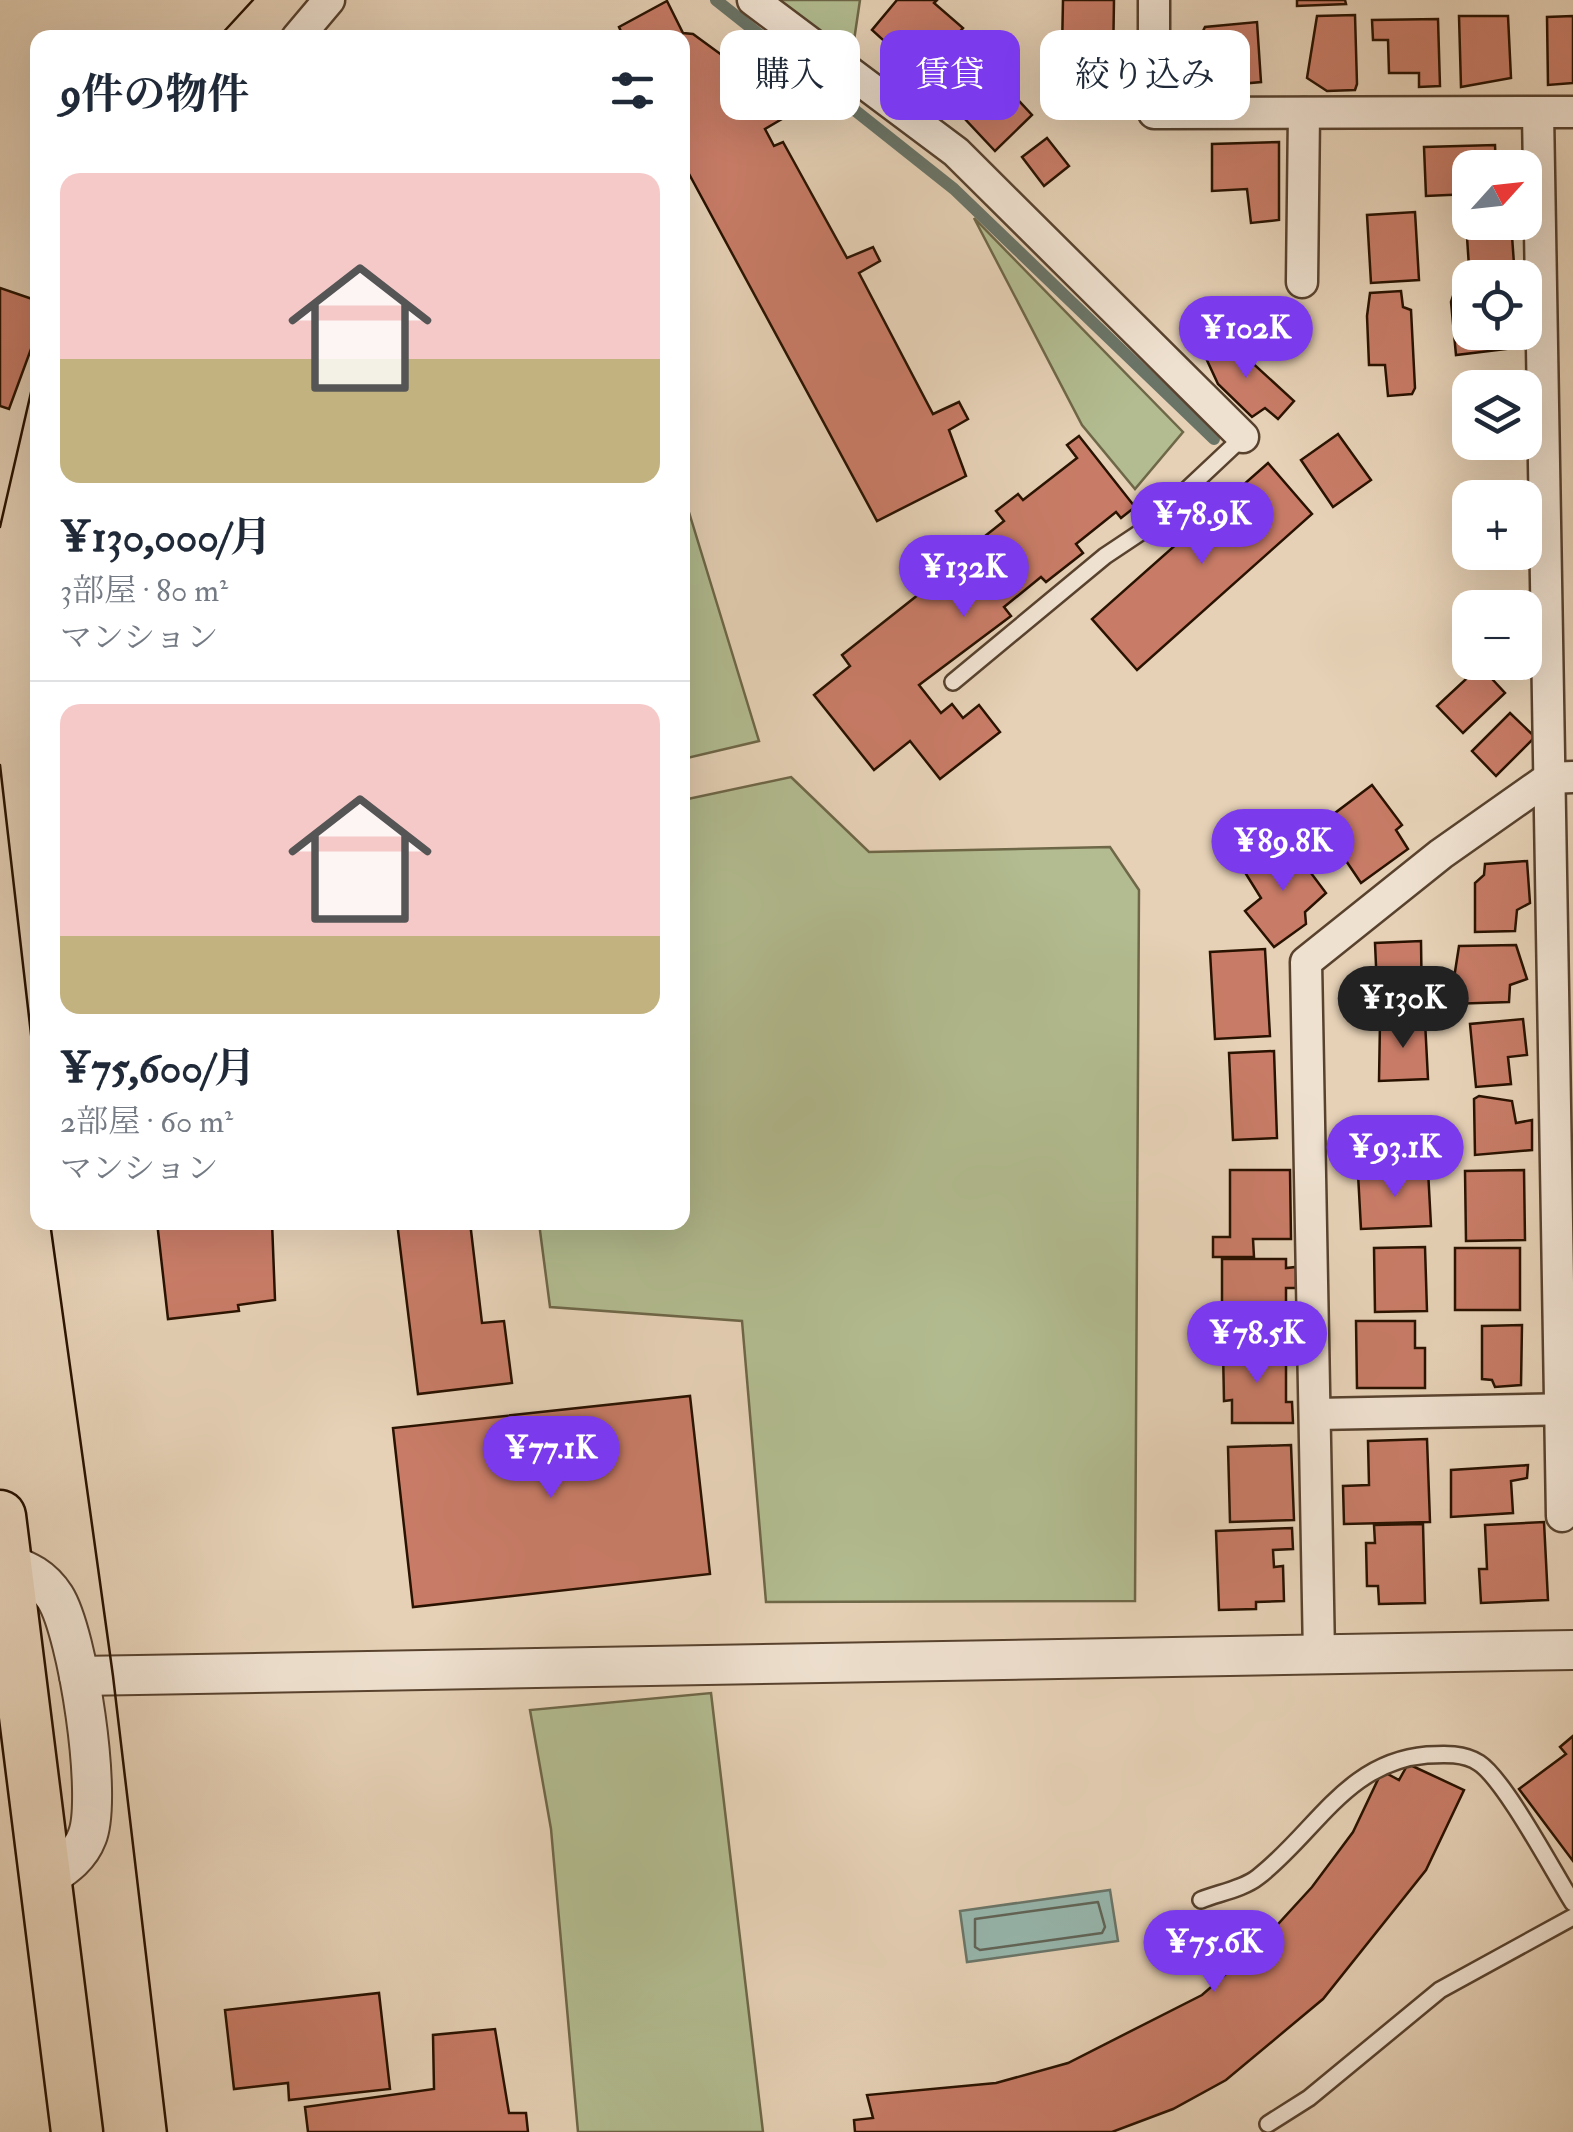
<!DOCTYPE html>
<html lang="ja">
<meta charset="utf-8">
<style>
body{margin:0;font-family:"IM FELL Double Pica","Noto Serif JP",serif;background:#f6f6f7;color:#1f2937;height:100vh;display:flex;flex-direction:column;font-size:38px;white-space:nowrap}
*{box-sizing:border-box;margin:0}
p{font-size:32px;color:#747a83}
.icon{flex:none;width:55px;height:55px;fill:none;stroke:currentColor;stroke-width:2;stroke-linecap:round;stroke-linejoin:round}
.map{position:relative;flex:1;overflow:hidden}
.drawer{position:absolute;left:30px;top:30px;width:660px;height:1200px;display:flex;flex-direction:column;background:#fff;border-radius:20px;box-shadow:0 10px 40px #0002}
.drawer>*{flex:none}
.guide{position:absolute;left:720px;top:30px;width:702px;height:90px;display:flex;gap:20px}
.needle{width:65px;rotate:63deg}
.tools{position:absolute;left:1452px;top:150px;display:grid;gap:20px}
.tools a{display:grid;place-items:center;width:90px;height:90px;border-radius:20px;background:#fff;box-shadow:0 10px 40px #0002;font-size:50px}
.price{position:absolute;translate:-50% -85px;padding:0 22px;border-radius:35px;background:#7c3aed;color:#fff;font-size:32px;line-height:65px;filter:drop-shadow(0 2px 5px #0008)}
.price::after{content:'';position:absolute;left:50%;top:60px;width:30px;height:22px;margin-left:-15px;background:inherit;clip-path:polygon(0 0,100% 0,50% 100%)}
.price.current{background:#222;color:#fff}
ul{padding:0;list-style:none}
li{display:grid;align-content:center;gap:20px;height:530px;padding:0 30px}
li+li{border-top:2px solid #e0e1e3}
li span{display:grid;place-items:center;height:310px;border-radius:20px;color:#555}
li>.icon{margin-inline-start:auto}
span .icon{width:180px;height:180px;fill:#fffc;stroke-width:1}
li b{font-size:42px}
h2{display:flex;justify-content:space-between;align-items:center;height:120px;padding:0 30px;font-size:42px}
.pill{padding:0 35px;border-radius:20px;background:#fff;box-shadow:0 10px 40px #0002;font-size:35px;line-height:90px}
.pill.current{background:#7c3aed;color:#fff}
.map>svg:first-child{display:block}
.green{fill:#b2bc90;stroke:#6e6748;stroke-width:2.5}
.water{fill:#96b7ae;stroke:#6a7568;stroke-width:2.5}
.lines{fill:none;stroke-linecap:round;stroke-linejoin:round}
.shore{stroke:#606457;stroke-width:2.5}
.stream{stroke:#6a7568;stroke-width:12}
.building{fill:#c87c67;stroke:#291200;stroke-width:2.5}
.service-casing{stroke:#58422e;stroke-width:20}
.minor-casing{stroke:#58422e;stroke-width:35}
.tertiary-casing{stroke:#58422e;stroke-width:42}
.trunk-casing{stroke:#291200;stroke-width:55}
.service{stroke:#efe1d0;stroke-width:15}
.minor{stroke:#efe1d0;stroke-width:30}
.tertiary{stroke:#efe1d0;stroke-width:38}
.trunk{stroke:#e6d1b6;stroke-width:50}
.tram{stroke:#291200;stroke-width:2.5}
</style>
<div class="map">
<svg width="1573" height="2132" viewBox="0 0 1573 2132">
<rect width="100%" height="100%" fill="#e6d1b6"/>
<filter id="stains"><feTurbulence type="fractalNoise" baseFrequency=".002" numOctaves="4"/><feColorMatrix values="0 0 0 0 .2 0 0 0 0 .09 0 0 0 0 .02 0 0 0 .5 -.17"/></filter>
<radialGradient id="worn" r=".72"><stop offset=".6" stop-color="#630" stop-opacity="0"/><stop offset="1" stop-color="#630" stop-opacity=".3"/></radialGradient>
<g class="green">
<polygon points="777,0 860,0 852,54"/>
<polygon points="974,218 1183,432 1135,489 1082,425"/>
<polygon points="688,509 759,741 683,759 682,512"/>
<polygon points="791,777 869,852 1110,847 1139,890 1135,1601 766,1602 742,1321 550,1307 539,1223 682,1222 683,800"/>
<polygon points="711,1693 763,2132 578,2132 551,1829 530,1710"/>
</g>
<polygon class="water" points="1110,1890 1118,1941 967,1962 960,1911"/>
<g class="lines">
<polygon class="shore" points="1098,1902 1105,1927 1102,1933 980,1950 975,1947 975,1919"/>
<polyline class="stream" points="716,0 954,189 1214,439"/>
</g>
<g class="building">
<polygon points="937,0 934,3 963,28 910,87 893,72 904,59 872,30 897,0"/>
<polygon points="1063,0 1114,0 1113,63 1130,64 1129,103 1061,102"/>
<polygon points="1297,0 1345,0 1346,4 1297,6"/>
<polygon points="667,1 683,33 693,34 730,61 743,86 762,79 769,92 752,103 755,110 779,99 787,116 765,129 774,146 783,142 847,258 873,247 880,261 859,273 933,414 959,402 968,419 949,430 966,476 877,521 682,161 682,38 624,38 619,27"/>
<polygon points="1355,15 1357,84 1355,90 1327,91 1307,78 1317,16"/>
<polygon points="1459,16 1508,16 1511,78 1461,87"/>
<polygon points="1573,16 1573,83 1548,85 1547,17"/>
<polygon points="1438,19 1440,86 1419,87 1419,73 1389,73 1388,40 1373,40 1372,20"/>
<polygon points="1257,22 1261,82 1207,87 1192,54 1205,27"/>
<polygon points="987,66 1032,115 995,151 949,102"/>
<polygon points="1047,138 1069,166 1044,186 1022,157"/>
<polygon points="1279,142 1279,220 1251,223 1247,189 1212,191 1212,144"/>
<polygon points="1495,145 1496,168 1470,168 1470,194 1426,196 1424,147"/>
<polygon points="1415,212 1419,280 1371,283 1367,215"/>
<polygon points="1466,222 1511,222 1515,278 1470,278 1470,282"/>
<polygon points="0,288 38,301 38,330 9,409 0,406"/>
<polygon points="1401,291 1403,307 1411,310 1415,388 1412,394 1388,396 1385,365 1369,365 1367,316 1370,293"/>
<polygon points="1470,295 1470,332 1522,332 1523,347 1456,355 1451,302 1453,296"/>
<polygon points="1223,336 1294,401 1278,419 1265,408 1252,417 1218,384 1205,356"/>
<polygon points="1473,372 1514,372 1519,388 1470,388 1470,395 1467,378"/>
<polygon points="1338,434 1371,480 1333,507 1301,460"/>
<polygon points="1079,436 1135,507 1121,518 1116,512 1076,544 1083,553 1046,582 1041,577 1004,607 1011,616 919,685 941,713 952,704 963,718 979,705 1000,732 940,779 910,741 874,770 814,695 850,666 842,655 933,583 926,574 947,557 951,563 1004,521 996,511 1018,494 1023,500 1077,458 1067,445"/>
<polygon points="1268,463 1312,514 1137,670 1092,619"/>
<polygon points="1480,666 1505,693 1463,733 1437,706"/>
<polygon points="1510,713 1535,737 1496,776 1472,751"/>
<polygon points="1372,785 1402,825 1396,830 1408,849 1361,883 1332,840 1344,832 1335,813"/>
<polygon points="1287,841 1326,893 1305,912 1306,924 1274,947 1245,911 1261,898 1246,874"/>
<polygon points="1527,861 1530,903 1517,910 1515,931 1475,932 1475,883 1484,875 1485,864"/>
<polygon points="1421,941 1422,1010 1399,1014 1394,989 1377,988 1375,943"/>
<polygon points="1516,945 1527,979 1510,985 1509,1002 1450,1004 1459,946"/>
<polygon points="1265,949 1270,1036 1215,1039 1210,952"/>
<polygon points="1523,1019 1527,1055 1508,1057 1511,1084 1476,1087 1470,1024"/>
<polygon points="1425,1021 1428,1079 1379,1081 1380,1022"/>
<polygon points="1274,1051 1277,1138 1233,1140 1229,1053"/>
<polygon points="1479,1096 1512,1101 1516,1123 1532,1120 1532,1150 1475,1155 1474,1099"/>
<polygon points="1230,1170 1290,1170 1291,1239 1253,1239 1254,1257 1213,1257 1213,1237 1230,1237"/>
<polygon points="1428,1170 1431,1226 1361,1229 1358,1174"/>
<polygon points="1524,1170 1525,1240 1466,1241 1465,1171"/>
<polygon points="157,1222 272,1222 275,1300 238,1305 239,1311 168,1319"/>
<polygon points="397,1222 470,1222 482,1323 504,1321 512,1383 418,1394"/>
<polygon points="1425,1247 1427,1311 1375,1312 1374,1248"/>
<rect x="1455" y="1248" width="65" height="62"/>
<polygon points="1222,1259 1286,1259 1286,1268 1296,1267 1296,1288 1286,1288 1286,1346 1222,1346"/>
<polygon points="1356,1321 1415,1321 1415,1348 1425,1348 1425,1388 1357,1388"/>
<polygon points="1522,1325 1521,1385 1495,1387 1492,1380 1482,1379 1482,1326"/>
<polygon points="1286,1349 1286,1402 1292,1402 1293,1423 1232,1423 1232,1400 1224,1401 1223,1350"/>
<polygon points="690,1396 710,1574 413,1607 393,1428"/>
<polygon points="1427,1439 1430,1522 1344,1524 1343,1486 1369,1485 1368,1441"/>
<polygon points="1291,1445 1294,1520 1230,1522 1228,1447"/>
<polygon points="1528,1465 1527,1478 1511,1481 1513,1513 1451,1517 1451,1470"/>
<polygon points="1544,1522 1548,1600 1481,1603 1479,1569 1487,1569 1485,1525"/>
<polygon points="1423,1524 1425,1603 1379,1604 1378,1586 1367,1586 1366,1543 1375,1543 1374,1525"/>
<polygon points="1292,1528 1293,1549 1273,1550 1274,1567 1283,1566 1284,1601 1256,1602 1256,1609 1219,1610 1216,1531"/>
<polygon points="1573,1736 1573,1861 1519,1789 1566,1754 1560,1747"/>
<polygon points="1408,1764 1464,1790 1426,1870 1323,1999 1226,2080 1173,2109 1112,2132 855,2132 854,2120 873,2118 867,2095 996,2083 1068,2063 1202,1995 1258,1946 1312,1887 1353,1832 1382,1771 1399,1780"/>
<polygon points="379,1993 390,2089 289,2100 288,2083 234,2089 225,2010"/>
<polygon points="495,2029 509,2113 526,2113 528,2132 308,2132 305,2107 434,2089 433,2035"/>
</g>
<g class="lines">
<g class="service-casing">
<g id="service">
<polyline points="953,682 1105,556 1144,530 1243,437"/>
<path d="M1201 1900C1218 1893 1243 1889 1258 1877 1316 1832 1346 1762 1427 1755 1445 1754 1464 1753 1479 1763 1505 1780 1554 1873 1573 1903"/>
<polyline points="1268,2124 1309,2098 1440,1990 1573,1917"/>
</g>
</g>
<g class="minor-casing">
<g id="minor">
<polyline points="753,0 956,152 1243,437"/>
<polyline points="1154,0 1154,113 1573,112"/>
<polyline points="297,38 329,0"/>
<polyline points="1538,113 1562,1516"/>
<polyline points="1302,282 1304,113"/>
<polyline points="1316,1414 1573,1409"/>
<polyline points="1319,1655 1306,962 1441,854 1549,778 1573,777"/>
</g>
</g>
<g class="tertiary-casing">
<g id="tertiary">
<path d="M6 1563C28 1571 42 1577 55 1597 78 1633 103 1798 87 1837 79 1858 62 1868 45 1880"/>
<polyline points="79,1676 1573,1650"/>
</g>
</g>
<g class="trunk-casing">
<polyline id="trunk" points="0,1516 77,2132"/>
</g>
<use href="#service" class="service"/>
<use href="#minor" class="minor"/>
<use href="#tertiary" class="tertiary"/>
<use href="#trunk" class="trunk"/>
<g class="tram">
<polyline points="218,38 253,0"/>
<polyline points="0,527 38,362"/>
<polyline points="0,765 38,1095"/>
<polyline points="50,1222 113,1676 167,2132"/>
</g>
</g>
<rect width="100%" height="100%" filter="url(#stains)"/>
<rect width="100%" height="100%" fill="url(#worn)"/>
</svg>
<div class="tools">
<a><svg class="needle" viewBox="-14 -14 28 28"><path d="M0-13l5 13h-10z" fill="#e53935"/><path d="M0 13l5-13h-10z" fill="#747a83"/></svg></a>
<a><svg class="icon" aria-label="locate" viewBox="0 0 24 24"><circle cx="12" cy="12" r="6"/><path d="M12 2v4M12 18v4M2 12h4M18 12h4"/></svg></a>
<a><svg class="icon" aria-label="layers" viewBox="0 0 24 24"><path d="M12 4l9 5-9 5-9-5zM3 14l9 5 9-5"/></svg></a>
<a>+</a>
<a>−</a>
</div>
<b class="price" style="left:1246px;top:381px">¥102K</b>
<b class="price" style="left:1202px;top:567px">¥78.9K</b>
<b class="price" style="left:964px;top:620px">¥132K</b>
<b class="price" style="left:1283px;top:894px">¥89.8K</b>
<b class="price current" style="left:1403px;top:1051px">¥130K</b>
<b class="price" style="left:1395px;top:1200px">¥93.1K</b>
<b class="price" style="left:1257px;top:1386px">¥78.5K</b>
<b class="price" style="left:551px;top:1501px">¥77.1K</b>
<b class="price" style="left:1214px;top:1995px">¥75.6K</b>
<div class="guide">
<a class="pill">購入</a>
<a class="pill current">賃貸</a>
<a class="pill">絞り込み</a>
</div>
<section class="drawer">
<h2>9件の物件<svg class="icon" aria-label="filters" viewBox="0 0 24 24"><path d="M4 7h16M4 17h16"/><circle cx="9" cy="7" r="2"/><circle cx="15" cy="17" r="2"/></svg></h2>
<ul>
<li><span style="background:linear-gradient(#f6c9c9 60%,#c2b280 0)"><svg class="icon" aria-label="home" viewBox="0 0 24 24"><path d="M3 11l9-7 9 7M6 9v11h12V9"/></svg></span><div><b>¥130,000/月</b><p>3部屋 · 80 m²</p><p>マンション</p></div></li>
<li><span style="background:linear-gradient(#f6c9c9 75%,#c2b280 0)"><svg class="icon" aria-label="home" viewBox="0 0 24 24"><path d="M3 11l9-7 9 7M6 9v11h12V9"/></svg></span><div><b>¥75,600/月</b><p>2部屋 · 60 m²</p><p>マンション</p></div></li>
</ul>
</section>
</div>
